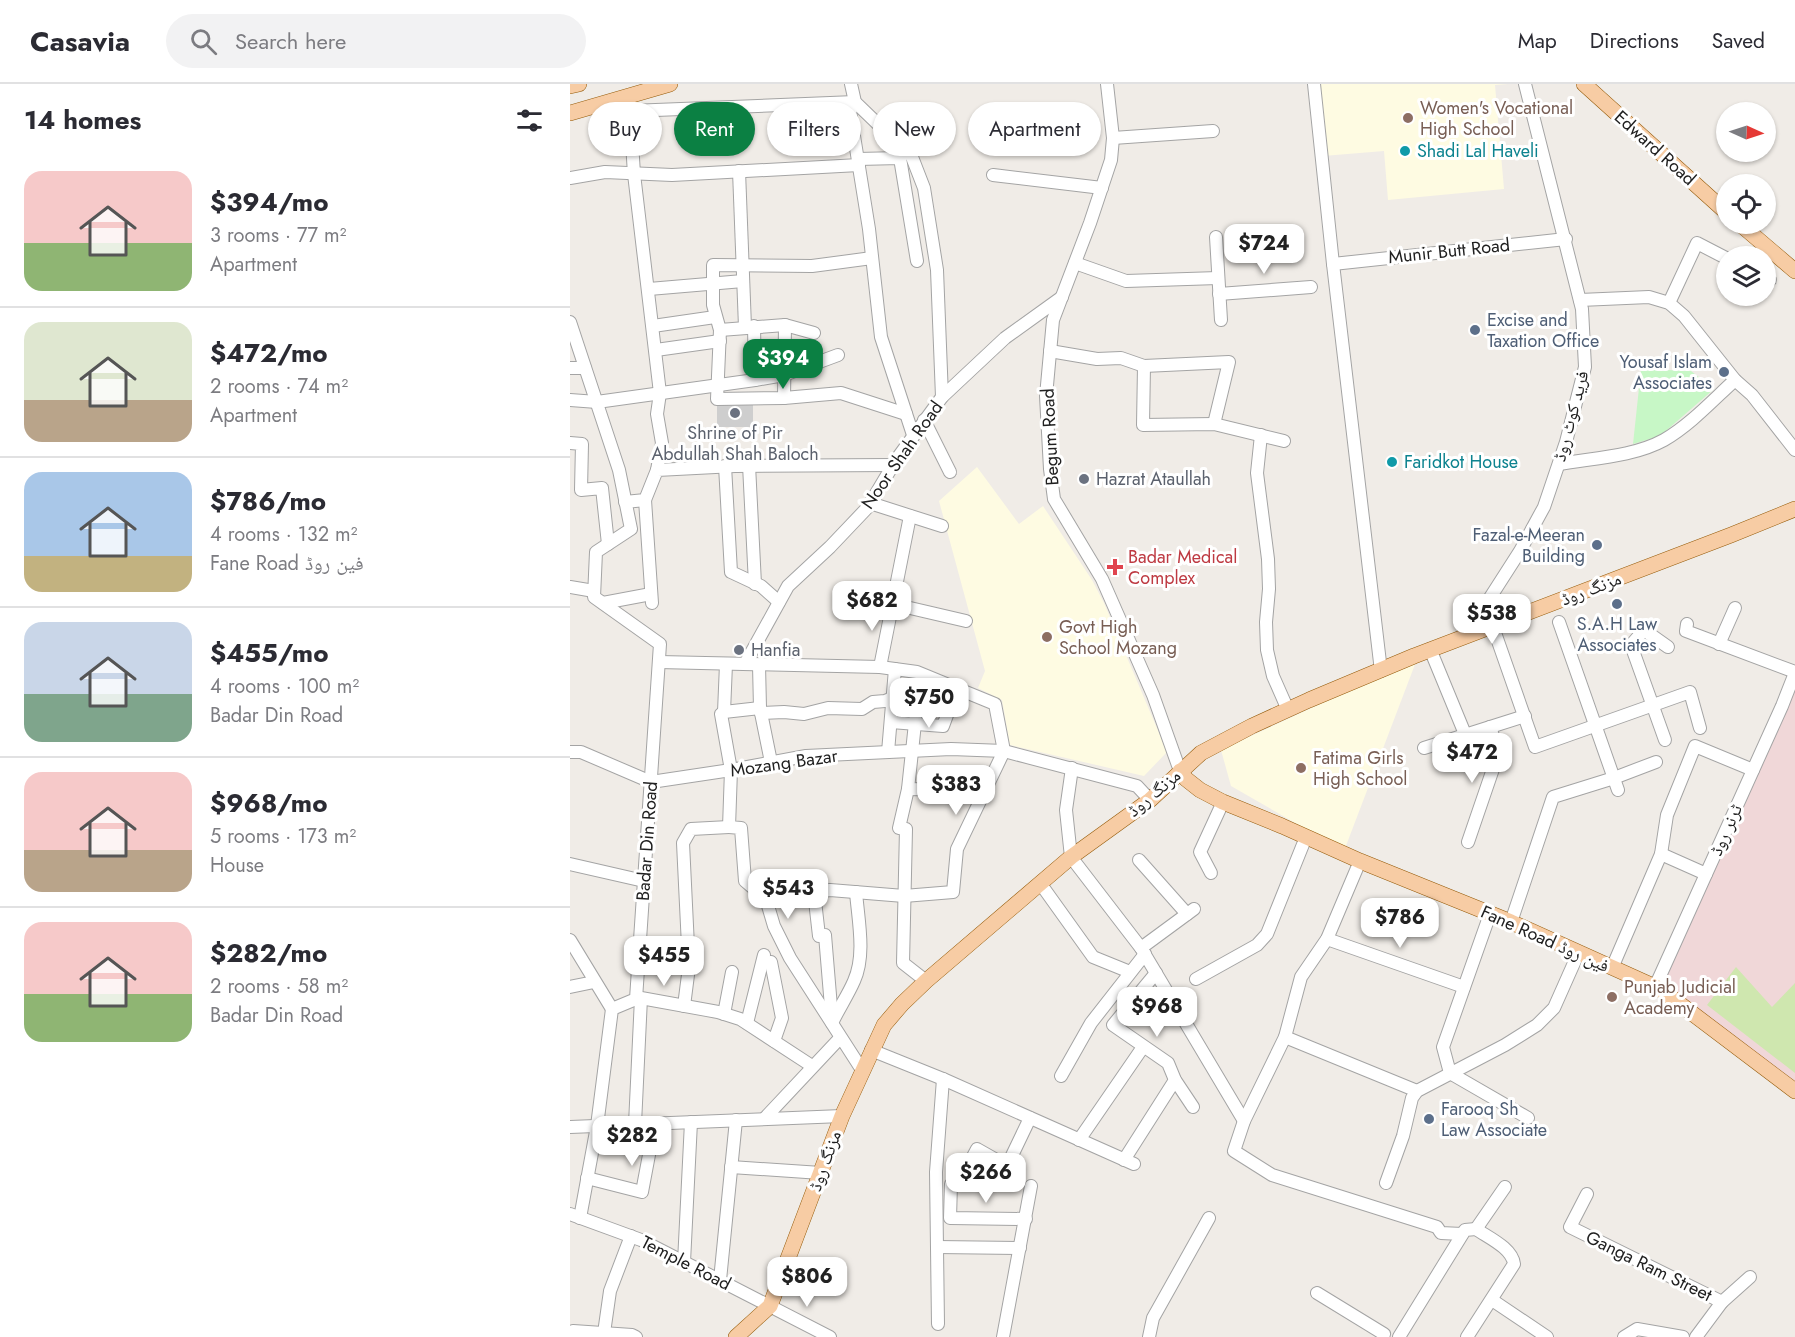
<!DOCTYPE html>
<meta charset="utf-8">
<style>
body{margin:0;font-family:Jost,"Noto Naskh Arabic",sans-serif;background:#f2f2f3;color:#2b2b33;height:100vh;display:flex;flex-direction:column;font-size:22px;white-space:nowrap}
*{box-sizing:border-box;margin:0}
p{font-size:20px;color:#7c7c81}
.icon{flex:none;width:33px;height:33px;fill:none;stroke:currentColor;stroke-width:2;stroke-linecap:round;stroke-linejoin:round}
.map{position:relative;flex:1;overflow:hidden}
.sheet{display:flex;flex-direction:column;background:#fff;width:570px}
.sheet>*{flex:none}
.top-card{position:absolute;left:18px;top:18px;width:570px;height:54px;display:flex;gap:12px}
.needle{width:39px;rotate:93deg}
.fabs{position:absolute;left:1146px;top:18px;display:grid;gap:12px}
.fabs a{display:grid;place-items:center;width:60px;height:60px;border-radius:50%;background:#fff;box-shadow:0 2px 4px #0004;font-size:30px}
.price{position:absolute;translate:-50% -51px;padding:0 14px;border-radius:12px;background:#fff;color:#222;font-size:20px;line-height:39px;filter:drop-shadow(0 2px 3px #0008)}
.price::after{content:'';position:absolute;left:50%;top:36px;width:18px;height:14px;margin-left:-9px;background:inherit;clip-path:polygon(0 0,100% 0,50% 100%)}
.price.active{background:#0b8043;color:#fff}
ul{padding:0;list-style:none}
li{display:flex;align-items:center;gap:18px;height:150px;padding:0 24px}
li+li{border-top:2px solid #e1e1e2}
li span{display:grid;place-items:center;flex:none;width:168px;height:120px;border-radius:18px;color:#555}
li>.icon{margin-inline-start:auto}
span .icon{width:72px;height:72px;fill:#fffc;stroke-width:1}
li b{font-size:26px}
h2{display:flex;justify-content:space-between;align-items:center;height:72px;padding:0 24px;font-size:26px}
.pill{padding:0 21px;border-radius:27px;background:#fff;box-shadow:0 2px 4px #0004;font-size:21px;line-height:54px}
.pill.active{background:#0b8043;color:#fff}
header{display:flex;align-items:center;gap:36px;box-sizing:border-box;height:84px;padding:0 30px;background:#fff;border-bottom:2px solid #e1e1e2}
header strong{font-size:28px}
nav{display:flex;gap:33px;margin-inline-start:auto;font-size:21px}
.search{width:420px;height:54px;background:#f2f2f3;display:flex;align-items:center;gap:15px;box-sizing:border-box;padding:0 21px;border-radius:33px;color:#7c7c81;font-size:22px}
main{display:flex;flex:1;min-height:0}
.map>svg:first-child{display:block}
.commercial{fill:#f0d7d8}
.education{fill:#fefbe2}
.religious{fill:#cecece}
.grass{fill:#cfe7af}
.park{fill:#c7f7c6}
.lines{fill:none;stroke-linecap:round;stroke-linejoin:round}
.minor-casing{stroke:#a4a4a4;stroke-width:14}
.major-casing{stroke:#945a08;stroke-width:16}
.minor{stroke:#fff;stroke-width:12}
.major{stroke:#f7cca4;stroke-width:15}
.education-dot{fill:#8d6e63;stroke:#fff;stroke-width:2}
.culture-dot{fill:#0f9aa8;stroke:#fff;stroke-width:2}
.service-dot{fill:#5c6f8a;stroke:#fff;stroke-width:2}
.worship-dot{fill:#6b7280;stroke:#fff;stroke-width:2}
.health-dot{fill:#e0444e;stroke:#fff;stroke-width:2}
.labels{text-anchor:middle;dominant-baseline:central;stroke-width:6;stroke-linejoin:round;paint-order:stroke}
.education-label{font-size:18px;fill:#785e54;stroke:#fff;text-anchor:start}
.street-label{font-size:18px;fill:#202020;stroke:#fff}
.culture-label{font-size:18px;fill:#0d838f;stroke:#fff;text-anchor:start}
.service-label{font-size:18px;fill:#4e5e75;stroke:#fff;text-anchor:start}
.worship-label{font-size:18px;fill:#5b616d;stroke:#fff;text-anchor:start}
.health-label{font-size:18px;fill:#be3a42;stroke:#fff;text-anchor:start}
</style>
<header>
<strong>Casavia</strong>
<div class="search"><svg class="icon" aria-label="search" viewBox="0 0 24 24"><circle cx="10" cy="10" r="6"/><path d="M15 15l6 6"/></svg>Search here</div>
<nav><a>Map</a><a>Directions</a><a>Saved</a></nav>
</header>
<main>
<section class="sheet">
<h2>14 homes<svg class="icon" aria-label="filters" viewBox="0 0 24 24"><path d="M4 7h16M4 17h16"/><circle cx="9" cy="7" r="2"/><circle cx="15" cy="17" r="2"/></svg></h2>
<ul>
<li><span style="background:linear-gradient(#f6c9c9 60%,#8fb573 0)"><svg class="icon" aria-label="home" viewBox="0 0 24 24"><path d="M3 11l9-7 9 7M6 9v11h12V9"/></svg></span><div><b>$394/mo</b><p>3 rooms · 77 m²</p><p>Apartment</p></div></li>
<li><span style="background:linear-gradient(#dfe7d0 65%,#b9a48a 0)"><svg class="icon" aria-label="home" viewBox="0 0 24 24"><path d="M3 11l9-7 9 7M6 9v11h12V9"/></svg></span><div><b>$472/mo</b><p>2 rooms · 74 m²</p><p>Apartment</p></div></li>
<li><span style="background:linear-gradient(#a9c7e8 70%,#c2b280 0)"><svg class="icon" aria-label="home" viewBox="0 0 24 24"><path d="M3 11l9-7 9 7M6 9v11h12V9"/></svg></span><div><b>$786/mo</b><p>4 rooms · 132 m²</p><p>Fane Road فین روڈ</p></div></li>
<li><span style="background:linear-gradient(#c9d6e8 60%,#7fa58c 0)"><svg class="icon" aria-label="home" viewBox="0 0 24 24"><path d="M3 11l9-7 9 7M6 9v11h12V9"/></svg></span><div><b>$455/mo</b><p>4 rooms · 100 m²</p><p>Badar Din Road</p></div></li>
<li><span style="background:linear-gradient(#f6c9c9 65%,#b9a48a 0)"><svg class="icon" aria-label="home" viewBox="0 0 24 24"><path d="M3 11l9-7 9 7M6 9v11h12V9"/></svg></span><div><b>$968/mo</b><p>5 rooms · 173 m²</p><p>House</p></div></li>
<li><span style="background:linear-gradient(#f6c9c9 60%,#8fb573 0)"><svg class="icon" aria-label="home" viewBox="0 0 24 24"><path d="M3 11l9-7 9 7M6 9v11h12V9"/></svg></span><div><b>$282/mo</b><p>2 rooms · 58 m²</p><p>Badar Din Road</p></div></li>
</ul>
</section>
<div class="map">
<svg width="1225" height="1253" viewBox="0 0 1225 1253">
<rect width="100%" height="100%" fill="#f0ece7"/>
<polygon class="commercial" points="1225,599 1225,1001 1090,905"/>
<g class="education">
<polygon points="745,0 938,0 925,1 934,105 818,116 814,67 753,72"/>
<polygon points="407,383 449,440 473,422 522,496 534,519 597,668 574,692 440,661 432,616 408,604 415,587 369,417"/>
<polygon points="847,575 774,767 661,702 651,666"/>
</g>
<polygon class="religious" points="183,314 183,343 147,343 147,315"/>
<polygon class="grass" points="1166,883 1202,923 1225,899 1225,989 1137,921"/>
<polygon class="park" points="1071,285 1121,287 1144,305 1090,352 1063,360"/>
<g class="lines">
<g class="minor-casing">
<g id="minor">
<polyline points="281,0 285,18 342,73 354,104 367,186 372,313"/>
<polyline points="537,0 543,54 541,76 520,139 483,236 476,312 480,385 484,415 532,495 583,611 610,687"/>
<polyline points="744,0 763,180 811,587"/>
<polyline points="55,13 60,27 64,90 90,309 87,330 92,359 87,386"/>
<polyline points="285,18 280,27 299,145 311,253 343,351"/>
<polyline points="60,27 285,18"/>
<polyline points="543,54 643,47"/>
<polyline points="288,75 330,74 347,177"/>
<polyline points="169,87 175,243"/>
<polyline points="423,91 532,104"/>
<polyline points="0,94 35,88 102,91 289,81"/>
<polyline points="646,153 651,236"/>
<polyline points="302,174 242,182 143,181 143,221 150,246 147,315 214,314 271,309 336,330"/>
<polyline points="505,179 556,197 648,194"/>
<polyline points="763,180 996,155"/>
<polyline points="1196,194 1200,196"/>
<polyline points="79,205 173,197"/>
<polyline points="649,210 741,203"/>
<polyline points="1010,216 1079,213 1099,219 1114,232 1165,296 1182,311 1225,366"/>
<polyline points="1099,219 1127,159 1156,174"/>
<polyline points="0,238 49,386 61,445 26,468 24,513 90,560 66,915 42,925 27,1042 10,1134"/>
<polyline points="83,242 145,233"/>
<polyline points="184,242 185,296"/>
<polyline points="150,246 215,241 244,249"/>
<polyline points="86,266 150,257"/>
<polyline points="480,267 527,275 551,274 574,282 659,278 644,340"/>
<polyline points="574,282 573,341 644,340 714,357"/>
<polyline points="0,284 15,284"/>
<polyline points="214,314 215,241"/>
<polyline points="0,316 27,318 185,296 214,291 268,271"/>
<polyline points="354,336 380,388"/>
<polyline points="691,351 687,389 698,475 699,505 696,538 697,566 703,592 718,626"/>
<polyline points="0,359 12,360 11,406 32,404 38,460"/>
<path d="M989 380C1022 374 1063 373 1094 356 1120 341 1143 316 1165 296"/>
<polyline points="179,381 185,500"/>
<polyline points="155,382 161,488 191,502 209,518"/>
<polyline points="75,416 82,519"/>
<polyline points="55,418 75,416 87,386 165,382 323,381"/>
<polyline points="300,419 372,442"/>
<polyline points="0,503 24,507"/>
<polyline points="33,519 81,510"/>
<polyline points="323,520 396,537"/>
<polyline points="989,538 1048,706"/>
<polyline points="1117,540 1116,547 1225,588"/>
<polyline points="923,543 965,663 1120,608 1130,644"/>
<polyline points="920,544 915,531 916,520 950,467 974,423 996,358 1015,283 1012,225 955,0"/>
<polyline points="1149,560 1165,524"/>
<polyline points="860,565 895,650"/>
<polyline points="89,578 310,583 347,588 425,620 434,667"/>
<polyline points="156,580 154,628 190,624"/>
<polyline points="175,580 218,502 260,463 298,423 326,376 372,313 435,254 492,213"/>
<polyline points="189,581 190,624 201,678"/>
<polyline points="310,583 340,432"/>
<polyline points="348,611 338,705 329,744 336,745 333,879 356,897"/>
<polyline points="154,628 151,630 161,686 159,743 171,744 175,797 196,815 204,842 220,874 292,986"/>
<polyline points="191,629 214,628 234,630 258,624 292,625 303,618 315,617 332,610 355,611"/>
<polyline points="321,638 373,642 387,604"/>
<polyline points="1095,656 1061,561 1074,546 1098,563"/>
<polyline points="854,664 955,632"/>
<polyline points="0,668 11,668 81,698 161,686 236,672 381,665 434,667 567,702 580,716"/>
<polyline points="318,668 325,585"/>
<polyline points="502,684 496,726 501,773 571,864 674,1037"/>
<polyline points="338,705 377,706"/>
<polyline points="898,758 923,685 921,676 930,673 920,643"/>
<polyline points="1091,770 1136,790"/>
<polyline points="569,776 617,830"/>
<polyline points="790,777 757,855 731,893 715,953 674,1037 664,1067 702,1091 867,1143 871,1149 892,1150"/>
<polyline points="0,780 74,797"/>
<polyline points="641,789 630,768 653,718"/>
<polyline points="470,799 523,873 560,888"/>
<polyline points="244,808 249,852 255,851 262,935"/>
<polyline points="196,815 260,806 334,812 383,808 387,765 434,667"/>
<polyline points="920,830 873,963 880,989 958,1034"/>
<polyline points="941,838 983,713 1044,694 1086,678"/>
<polyline points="757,855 894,903"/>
<polyline points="0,856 42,925"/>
<polyline points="571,864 624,825"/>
<polyline points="201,878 212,934 204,957"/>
<polyline points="1042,884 1091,770 1097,731 1125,662 1183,686"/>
<polyline points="586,889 543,941 598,979 605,996 623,1023"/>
<polyline points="626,895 687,861 697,850 736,753"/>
<polyline points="0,903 24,898"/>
<polyline points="1085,903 1212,622 1225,589"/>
<polyline points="114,922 119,883 113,759 121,745 159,743"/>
<polyline points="154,930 162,888"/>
<polyline points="177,939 194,871"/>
<path d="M262 939C269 924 278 911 284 897 296 871 288 835 286 808"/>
<polyline points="715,953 847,1007"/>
<polyline points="301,966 373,995 564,1080"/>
<polyline points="491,992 521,939 575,870"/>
<polyline points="194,1035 270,954"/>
<polyline points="65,1040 71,914 148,928 170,935 242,982"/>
<polyline points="0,1043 272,1032"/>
<polyline points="509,1056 573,963"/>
<polyline points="554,1076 605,996"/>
<polyline points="399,1080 407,1065 437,1082 460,1034"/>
<polyline points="161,1083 251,1089"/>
<polyline points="17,1094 72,1108 85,1039"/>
<polyline points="816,1099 833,1052 842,1014 847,1007 935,961 967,941 984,924 1008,870"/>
<polyline points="381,1100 380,1134 456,1135"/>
<polyline points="1017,1110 1000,1143 1152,1218 1126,1253"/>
<polyline points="0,1130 71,1156 260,1253"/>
<polyline points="906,1145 935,1103"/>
<polyline points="367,1163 450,1164"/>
<polyline points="114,1178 121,1038"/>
<polyline points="150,1196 166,1036"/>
<polyline points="747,1209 814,1250 813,1253"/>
<polyline points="922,1216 977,1253"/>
<polyline points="1152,1218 1180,1193"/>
<polyline points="368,1240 366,1088 373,995"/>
<polyline points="34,1249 40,1207 61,1152"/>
<polyline points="0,1250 3,1247 62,1251 66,1253"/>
<polyline points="433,1253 461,1102"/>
<polyline points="579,1253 583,1234 639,1134"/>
<path d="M829 1253 895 1146 906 1145C919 1154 942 1164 944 1180L897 1253"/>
<polyline points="1054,1253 1067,1245 1113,1253"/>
</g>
</g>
<g class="major-casing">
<g id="major">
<polyline points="1014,0 1156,128"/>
<polyline points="0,2 9,0"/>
<polyline points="0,29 100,0"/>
<polyline points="1170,140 1225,187"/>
<polyline points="610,687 616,695 630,706 653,718 712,742 790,777 941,838 1090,905 1225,1007"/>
<polyline points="166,1253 200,1222 272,1032 314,941 332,920 356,897 501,773 580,716 631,669 682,642 739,616 844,572 1161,451 1225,425"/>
</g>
</g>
<use href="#minor" class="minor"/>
<use href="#major" class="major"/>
</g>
<g class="education-dot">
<circle cx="838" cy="34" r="6"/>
<circle cx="477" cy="553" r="6"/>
<circle cx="731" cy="684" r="6"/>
<circle cx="1042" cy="913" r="6"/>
</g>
<g class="culture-dot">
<circle cx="835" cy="67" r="6"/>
<circle cx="822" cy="378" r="6"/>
</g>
<g class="service-dot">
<circle cx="905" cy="246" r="6"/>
<circle cx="1154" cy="288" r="6"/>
<circle cx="1027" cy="461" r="6"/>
<circle cx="1047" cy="520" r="6"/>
<circle cx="859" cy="1035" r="6"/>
</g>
<g class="worship-dot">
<circle cx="165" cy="329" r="6"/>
<circle cx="514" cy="395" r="6"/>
<circle cx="169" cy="566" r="6"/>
</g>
<path class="health-dot" d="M542 474h6v6h6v6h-6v6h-6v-6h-6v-6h6z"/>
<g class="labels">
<g class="education-label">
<text x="850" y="24">Women's Vocational<tspan x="850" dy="21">High School</tspan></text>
<text x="489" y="543">Govt High<tspan x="489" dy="21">School Mozang</tspan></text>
<text x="743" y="674">Fatima Girls<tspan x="743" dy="21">High School</tspan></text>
<text x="1054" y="903">Punjab Judicial<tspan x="1054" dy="21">Academy</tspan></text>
</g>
<g class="street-label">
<text transform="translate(1085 64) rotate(42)">Edward Road</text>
<text transform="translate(879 167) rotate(-6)">Munir Butt Road</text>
<text transform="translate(1001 332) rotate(-75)">فرید کوٹ روڈ</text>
<text transform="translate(480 353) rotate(-93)">Begum Road</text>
<text transform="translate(332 371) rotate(-55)">Noor Shah Road</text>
<text transform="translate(1021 505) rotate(-21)">مزنگ روڈ</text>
<text transform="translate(214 679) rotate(-8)">Mozang Bazar</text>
<text transform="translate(584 709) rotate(-40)">مزنگ روڈ</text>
<text transform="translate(1156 746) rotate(-66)">ٹرنر روڈ</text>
<text transform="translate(77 757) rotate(-86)">Badar Din Road</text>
<text transform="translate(975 855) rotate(24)">Fane Road فین روڈ</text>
<text transform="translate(255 1077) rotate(-70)">مزنگ روڈ</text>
<text transform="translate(116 1179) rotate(27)">Temple Road</text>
<text transform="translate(1079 1182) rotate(26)">Ganga Ram Street</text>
</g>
<g class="culture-label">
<text x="847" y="67">Shadi Lal Haveli</text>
<text x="834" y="378">Faridkot House</text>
</g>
<g class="service-label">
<text x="917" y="236">Excise and<tspan x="917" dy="21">Taxation Office</tspan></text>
<text x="1142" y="278" text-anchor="end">Yousaf Islam<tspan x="1142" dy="21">Associates</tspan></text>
<text x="1015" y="451" text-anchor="end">Fazal-e-Meeran<tspan x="1015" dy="21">Building</tspan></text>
<text x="1047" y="540" text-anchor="middle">S.A.H Law<tspan x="1047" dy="21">Associates</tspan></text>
<text x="871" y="1025">Farooq Sh<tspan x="871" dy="21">Law Associate</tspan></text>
</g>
<g class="worship-label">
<text x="165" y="349" text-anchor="middle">Shrine of Pir<tspan x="165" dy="21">Abdullah Shah Baloch</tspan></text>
<text x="526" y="395">Hazrat Ataullah</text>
<text x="181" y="566">Hanfia</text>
</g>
<g class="health-label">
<text x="558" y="473">Badar Medical<tspan x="558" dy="21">Complex</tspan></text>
</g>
</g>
</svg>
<div class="fabs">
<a><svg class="needle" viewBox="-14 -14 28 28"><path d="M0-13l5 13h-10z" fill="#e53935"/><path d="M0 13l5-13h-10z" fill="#7c7c81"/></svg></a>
<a><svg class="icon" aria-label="locate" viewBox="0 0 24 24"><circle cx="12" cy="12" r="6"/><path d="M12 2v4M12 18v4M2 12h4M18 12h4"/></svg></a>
<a><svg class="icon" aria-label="layers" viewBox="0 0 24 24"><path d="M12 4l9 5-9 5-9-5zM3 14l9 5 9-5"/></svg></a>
</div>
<b class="price" style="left:694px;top:191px">$724</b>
<b class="price active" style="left:213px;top:306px">$394</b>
<b class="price" style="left:302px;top:548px">$682</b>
<b class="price" style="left:922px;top:561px">$538</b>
<b class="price" style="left:359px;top:645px">$750</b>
<b class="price" style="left:902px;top:700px">$472</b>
<b class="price" style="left:386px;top:732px">$383</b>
<b class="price" style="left:218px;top:836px">$543</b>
<b class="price" style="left:830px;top:865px">$786</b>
<b class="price" style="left:94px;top:903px">$455</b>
<b class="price" style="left:587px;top:954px">$968</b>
<b class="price" style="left:62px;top:1083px">$282</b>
<b class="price" style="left:416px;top:1120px">$266</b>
<b class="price" style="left:237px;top:1224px">$806</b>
<div class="top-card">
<a class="pill">Buy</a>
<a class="pill active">Rent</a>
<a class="pill">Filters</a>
<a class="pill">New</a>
<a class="pill">Apartment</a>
</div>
</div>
</main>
